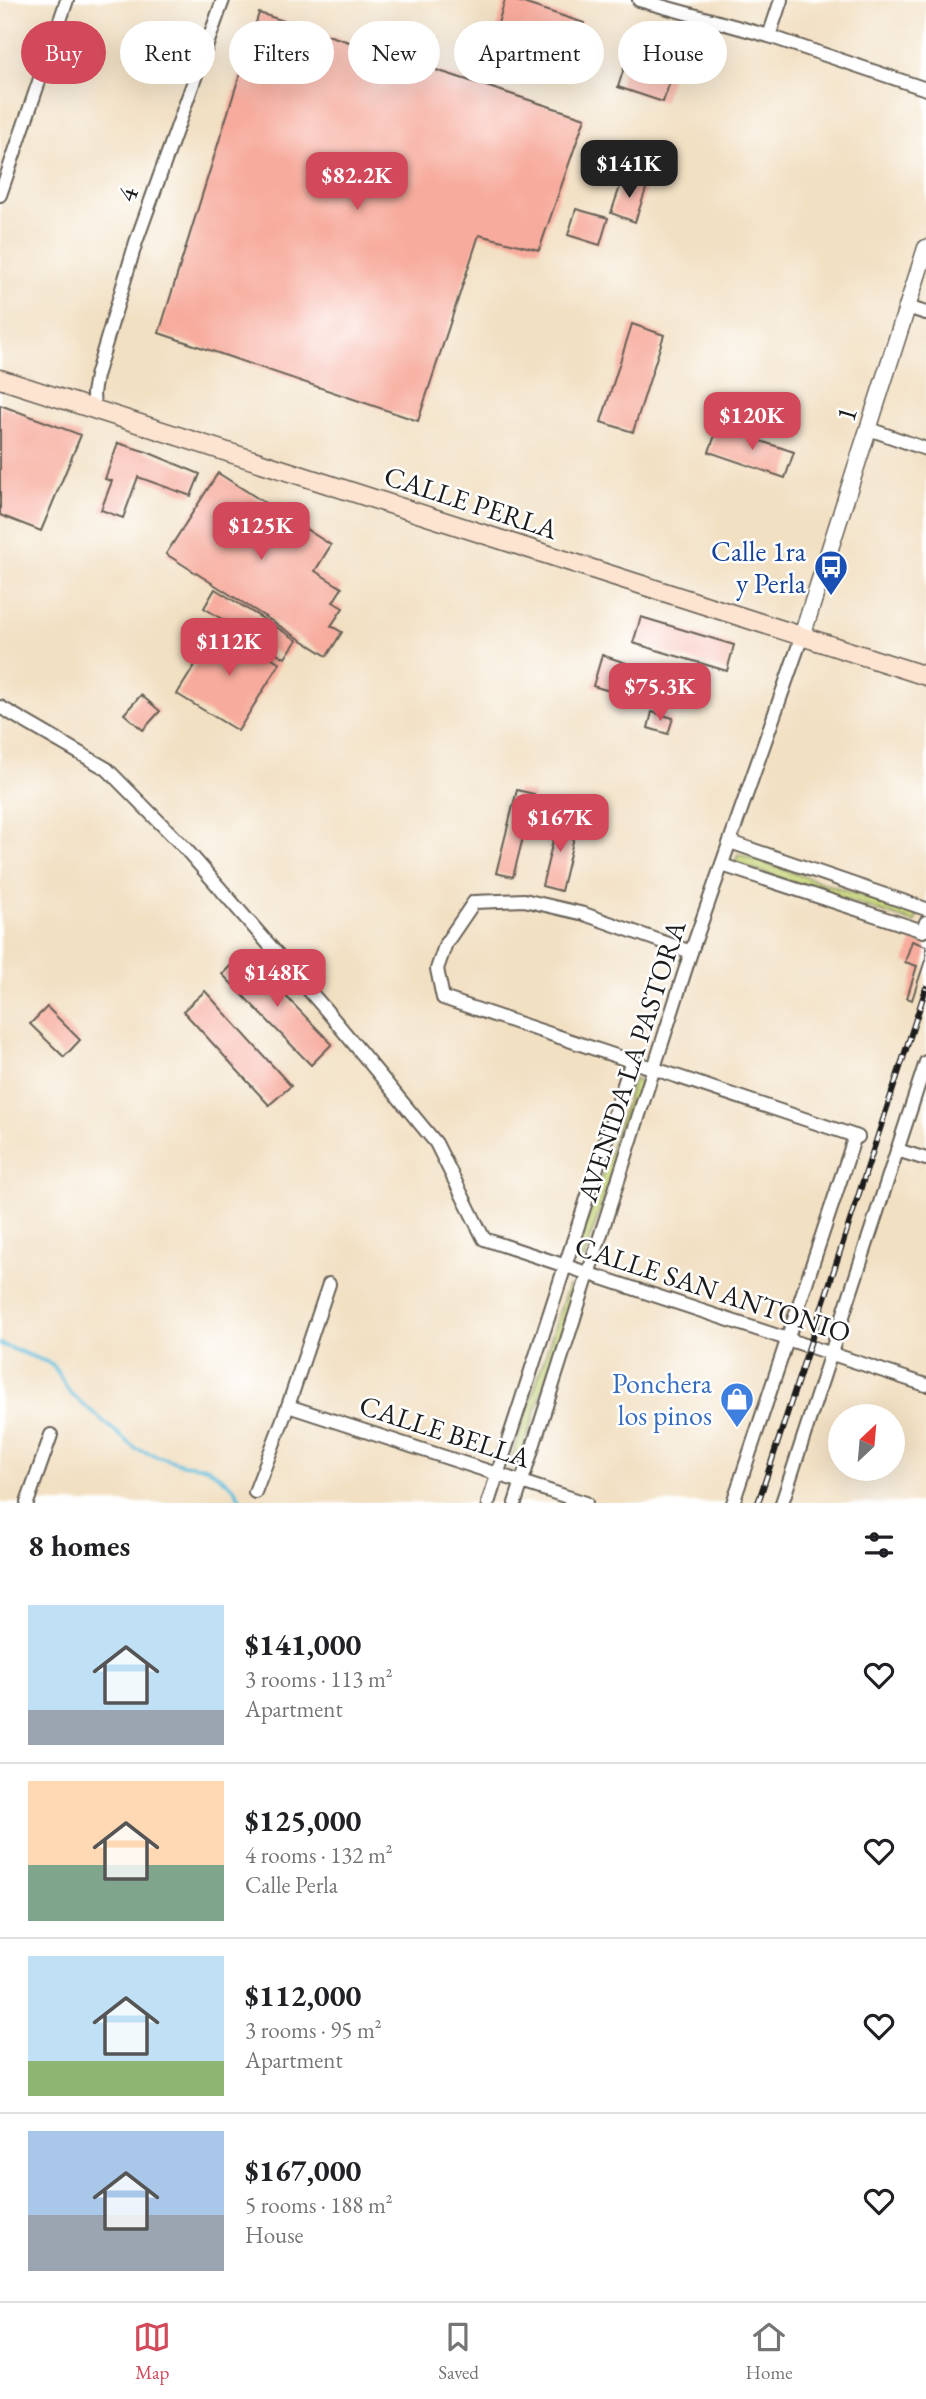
<!DOCTYPE html>
<meta charset="utf-8">
<style>
body{margin:0;font-family:"EB Garamond",serif;background:#f2f2f2;color:#202124;height:100vh;display:flex;flex-direction:column;font-size:26px;white-space:nowrap}
*{box-sizing:border-box;margin:0}
p{font-size:23px;color:#757577}
.icon{flex:none;width:38px;height:38px;fill:none;stroke:currentColor;stroke-width:2;stroke-linecap:round;stroke-linejoin:round}
.map{position:relative;height:1503px;overflow:hidden}
.panel{display:flex;flex-direction:column;background:#fff;flex:1}
.panel>*{flex:none}
.banner{position:absolute;left:21px;top:21px;width:886px;height:63px;display:flex;gap:14px}
.needle{width:46px;rotate:26deg}
.buttons{position:absolute;left:828px;top:1404px;display:grid;gap:14px}
.buttons a{display:grid;place-items:center;width:77px;height:77px;border-radius:50%;background:#fff;box-shadow:0 7px 28px #0002;font-size:35px}
.price{position:absolute;translate:-50% -60px;padding:0 16px;border-radius:14px;background:#d1495b;color:#fff;font-size:23px;line-height:46px;filter:drop-shadow(0 2px 4px #0008)}
.price::after{content:'';position:absolute;left:50%;top:42px;width:21px;height:16px;margin-left:-10px;background:inherit;clip-path:polygon(0 0,100% 0,50% 100%)}
.price.selected{background:#222;color:#fff}
ul{padding:0;list-style:none}
li{display:flex;align-items:center;gap:21px;height:175px;padding:0 28px}
li+li{border-top:2px solid #e0e0e0}
li span{display:grid;place-items:center;flex:none;width:196px;height:140px;border-radius:0px;color:#555}
li>.icon{margin-inline-start:auto}
span .icon{width:84px;height:84px;fill:#fffc;stroke-width:1}
li b{font-size:30px}
h2{display:flex;justify-content:space-between;align-items:center;height:84px;padding:0 28px;font-size:30px}
.chip{padding:0 24px;border-radius:32px;background:#fff;box-shadow:0 7px 28px #0002;font-size:24px;line-height:63px}
.chip.selected{background:#d1495b;color:#fff}
.menu{display:flex;justify-content:space-around;align-items:center;height:98px;border-top:2px solid #e0e0e0;background:#fff;font-size:19px;color:#757577}
.menu a{display:grid;justify-items:center;gap:4px}
.menu .selected{color:#d1495b}
.map>svg:first-child{display:block}
.green{fill:#c5d375;stroke:#707848;stroke-width:2}
.lines{fill:none;stroke-linecap:round;stroke-linejoin:round}
.stream{stroke:#5ebddc;stroke-width:3.5}
.building{fill:#f7ab9c}
.minor-casing{stroke:#676156;stroke-width:16}
.tertiary-casing{stroke:#676156;stroke-width:19}
.secondary-casing{stroke:#676156;stroke-width:21}
.minor{stroke:#fff;stroke-width:12}
.tertiary{stroke:#fff;stroke-width:16}
.secondary{stroke:#fde4d1;stroke-width:18}
.rail-casing{stroke:#1c1c1c;stroke-width:6}
.rail{stroke:#fff;stroke-width:3.5;stroke-dasharray:10;stroke-linecap:butt}
.labels{text-anchor:middle;dominant-baseline:central;stroke-width:5;stroke-linejoin:round;paint-order:stroke}
.street-label{font-size:28px;fill:#1c1c1c;stroke:#fff}
.transit-label{font-size:28px;fill:#164399;stroke:#fff;text-anchor:end}
.shop-label{font-size:28px;fill:#366cbe;stroke:#fff;text-anchor:end}
</style>
<div class="map">
<svg width="926" height="1503" viewBox="0 0 926 1503">
<rect width="100%" height="100%" fill="#fff"/>
<filter id="ink" filterUnits="userSpaceOnUse"><feTurbulence type="fractalNoise" baseFrequency=".0143" numOctaves="2"/><feDisplacementMap in="SourceGraphic" scale="14" xChannelSelector="R" yChannelSelector="G"/><feConvolveMatrix kernelMatrix="1 2 1 2 8 2 1 2 1" color-interpolation-filters="sRGB"/></filter>
<filter id="wash" filterUnits="userSpaceOnUse"><feTurbulence type="fractalNoise" baseFrequency=".00686" numOctaves="4" result="noise"/><feDisplacementMap in="SourceGraphic" scale="28" xChannelSelector="R" yChannelSelector="G"/><feGaussianBlur stdDeviation="1.57" result="paint"/><feColorMatrix in="noise" values="0 0 0 0 0 0 0 0 0 0 0 0 0 0 0 0 0 1.4 0 .05"/><feComposite in="paint" operator="in"/></filter>
<g filter="url(#wash)">
<rect width="100%" height="100%" fill="#f2e0c3"/>
<g class="green">
<polygon points="738,854 918,915 915,923 735,863"/>
<polygon points="634,1079 641,1083 584,1259 575,1257"/>
<polygon points="568,1286 575,1289 517,1469 509,1467"/>
</g>
<g class="lines">
<polyline class="stream" points="0,1344 52,1364 70,1393 136,1449 182,1464 207,1467 233,1487 243,1503"/>
</g>
<g id="blocks">
<g class="building">
<polygon points="505,0 514,0 584,23 572,58 495,33"/>
<polygon points="259,13 585,118 539,250 479,235 418,421 159,333"/>
<polygon points="629,52 675,67 663,102 618,87"/>
<polygon points="623,178 647,186 635,222 611,213"/>
<polygon points="576,209 608,218 600,245 568,235"/>
<polygon points="632,324 664,335 633,432 601,422"/>
<polygon points="0,405 81,435 41,531 0,515"/>
<polygon points="718,427 794,452 785,478 709,452"/>
<polygon points="118,443 147,452 200,474 191,496 138,477 123,518 101,510 112,481 105,479"/>
<polygon points="218,473 331,545 315,571 342,588 333,602 343,608 331,626 342,632 327,656 166,554"/>
<polygon points="215,589 297,640 285,658 204,608"/>
<polygon points="641,617 734,645 727,671 633,643"/>
<polygon points="220,625 280,663 238,731 177,694"/>
<polygon points="602,655 626,663 616,693 593,686"/>
<polygon points="141,695 160,711 143,730 124,714"/>
<polygon points="652,712 673,718 668,734 648,728"/>
<polygon points="517,790 534,794 513,877 496,873"/>
<polygon points="559,816 578,821 561,891 542,886"/>
<polygon points="912,941 926,946 926,957 912,1000 907,998 917,966 905,962"/>
<polygon points="244,953 332,1044 311,1065 222,974"/>
<polygon points="205,991 291,1086 269,1105 183,1011"/>
<polygon points="47,1007 80,1040 64,1057 30,1024"/>
</g>
</g>
</g>
<g filter="url(#ink)">
<use href="#blocks" fill-opacity="0" stroke="#676156" stroke-width="2"/>
<g class="lines">
<g class="minor-casing">
<g id="minor">
<polyline points="639,0 769,36 926,89"/>
<polyline points="769,36 781,0"/>
<polyline points="0,195 67,0"/>
<polyline points="907,307 926,313"/>
<polyline points="94,409 93,393 96,376 136,242 223,0"/>
<polyline points="869,429 926,449"/>
<polyline points="0,707 107,769 184,847 326,1010 436,1143 484,1239 926,1385"/>
<polyline points="730,842 926,909"/>
<polyline points="722,865 923,931 926,922"/>
<polyline points="691,952 584,914 524,900 474,902 446,943 437,969 443,998 858,1137"/>
<polyline points="897,1150 926,1159"/>
<polyline points="288,1406 586,1503"/>
<polyline points="255,1492 288,1406 329,1284"/>
<polyline points="27,1503 51,1435"/>
<polyline points="488,1503 631,1063"/>
<polyline points="515,1503 691,952 802,636"/>
<polyline points="733,1503 855,1136"/>
<polyline points="782,1503 926,1062"/>
</g>
</g>
<g class="tertiary-casing">
<polyline id="tertiary" points="802,636 926,248"/>
</g>
<g class="secondary-casing">
<polyline id="secondary" points="0,379 926,676"/>
</g>
<use href="#minor" class="minor"/>
<use href="#tertiary" class="tertiary"/>
<use href="#secondary" class="secondary"/>
<g class="rail-casing">
<polyline id="rail" points="758,1503 926,988"/>
</g>
<use href="#rail" class="rail"/>
</g>
</g>
<defs>
<g id="bus-pin" transform="scale(1.75)"><path d="M0 17L-7.5 6A9.5 9.5 0 1 1 7.5 6Z" fill="#1a4fb4" stroke="#fff"/><path d="M-5-6H5V4H4V6H2V4H-2V6H-4V4H-5ZM-3.5-4V0h7V-4ZM-3.5 1.2v1.5H-2V1.2ZM2 1.2v1.5H3.5V1.2Z" fill="#fff"/></g>
<g id="shop-pin" transform="scale(1.75)"><path d="M0 17L-7.5 6A9.5 9.5 0 1 1 7.5 6Z" fill="#3f7fe0" stroke="#fff"/><path d="M-5-2.5h2.3a2.7 3.5 0 0 1 5.4 0H5L5.5 6h-11ZM-1.5-2.5h3a1.5 2.3 0 0 0-3 0Z" fill="#fff"/></g>
</defs>
<g fill-rule="evenodd">
<use href="#bus-pin" x="831" y="567"/>
<use href="#shop-pin" x="737" y="1399"/>
</g>
<g class="labels">
<g class="street-label">
<text transform="translate(127 194) rotate(-70)">4</text>
<text transform="translate(846 414) rotate(-73)">1</text>
<text transform="translate(471 502) rotate(18)">CALLE PERLA</text>
<text transform="translate(631 1061) rotate(-72)">AVENIDA LA PASTORA</text>
<text transform="translate(713 1289) rotate(18)">CALLE SAN ANTONIO</text>
<text transform="translate(445 1431) rotate(18)">CALLE BELLA</text>
</g>
<g class="transit-label">
<text x="806" y="551">Calle 1ra<tspan x="806" dy="32">y Perla</tspan></text>
</g>
<g class="shop-label">
<text x="712" y="1383">Ponchera<tspan x="712" dy="32">los pinos</tspan></text>
</g>
</g>
</svg>
<div class="buttons">
<a><svg class="needle" viewBox="-14 -14 28 28"><path d="M0-13l5 13h-10z" fill="#e53935"/><path d="M0 13l5-13h-10z" fill="#757577"/></svg></a>
</div>
<b class="price selected" style="left:629px;top:200px">$141K</b>
<b class="price" style="left:357px;top:212px">$82.2K</b>
<b class="price" style="left:752px;top:452px">$120K</b>
<b class="price" style="left:261px;top:562px">$125K</b>
<b class="price" style="left:229px;top:678px">$112K</b>
<b class="price" style="left:660px;top:723px">$75.3K</b>
<b class="price" style="left:560px;top:854px">$167K</b>
<b class="price" style="left:277px;top:1009px">$148K</b>
<div class="banner">
<a class="chip selected">Buy</a>
<a class="chip">Rent</a>
<a class="chip">Filters</a>
<a class="chip">New</a>
<a class="chip">Apartment</a>
<a class="chip">House</a>
</div>
</div>
<section class="panel">
<h2>8 homes<svg class="icon" aria-label="filters" viewBox="0 0 24 24"><path d="M4 7h16M4 17h16"/><circle cx="9" cy="7" r="2"/><circle cx="15" cy="17" r="2"/></svg></h2>
<ul>
<li><span style="background:linear-gradient(#bfe0f5 75%,#9aa5b1 0)"><svg class="icon" aria-label="home" viewBox="0 0 24 24"><path d="M3 11l9-7 9 7M6 9v11h12V9"/></svg></span><div><b>$141,000</b><p>3 rooms · 113 m²</p><p>Apartment</p></div><svg class="icon" aria-label="heart" viewBox="0 0 24 24"><path d="M12 20l-8-8c-3-5 5-10 8-4 3-6 11-1 8 4z"/></svg></li>
<li><span style="background:linear-gradient(#ffd9b3 60%,#7fa58c 0)"><svg class="icon" aria-label="home" viewBox="0 0 24 24"><path d="M3 11l9-7 9 7M6 9v11h12V9"/></svg></span><div><b>$125,000</b><p>4 rooms · 132 m²</p><p>Calle Perla</p></div><svg class="icon" aria-label="heart" viewBox="0 0 24 24"><path d="M12 20l-8-8c-3-5 5-10 8-4 3-6 11-1 8 4z"/></svg></li>
<li><span style="background:linear-gradient(#bfe0f5 75%,#8fb573 0)"><svg class="icon" aria-label="home" viewBox="0 0 24 24"><path d="M3 11l9-7 9 7M6 9v11h12V9"/></svg></span><div><b>$112,000</b><p>3 rooms · 95 m²</p><p>Apartment</p></div><svg class="icon" aria-label="heart" viewBox="0 0 24 24"><path d="M12 20l-8-8c-3-5 5-10 8-4 3-6 11-1 8 4z"/></svg></li>
<li><span style="background:linear-gradient(#a9c7e8 60%,#9aa5b1 0)"><svg class="icon" aria-label="home" viewBox="0 0 24 24"><path d="M3 11l9-7 9 7M6 9v11h12V9"/></svg></span><div><b>$167,000</b><p>5 rooms · 188 m²</p><p>House</p></div><svg class="icon" aria-label="heart" viewBox="0 0 24 24"><path d="M12 20l-8-8c-3-5 5-10 8-4 3-6 11-1 8 4z"/></svg></li>
</ul>
</section>
<nav class="menu">
<a class="selected"><svg class="icon" aria-label="map" viewBox="0 0 24 24"><path d="M3 6l6-2 6 2 6-2v14l-6 2-6-2-6 2zM9 4v14M15 6v14"/></svg>Map</a>
<a><svg class="icon" aria-label="saved" viewBox="0 0 24 24"><path d="M7 4h10v16l-5-4-5 4z"/></svg>Saved</a>
<a><svg class="icon" aria-label="home" viewBox="0 0 24 24"><path d="M3 11l9-7 9 7M6 9v11h12V9"/></svg>Home</a>
</nav>
